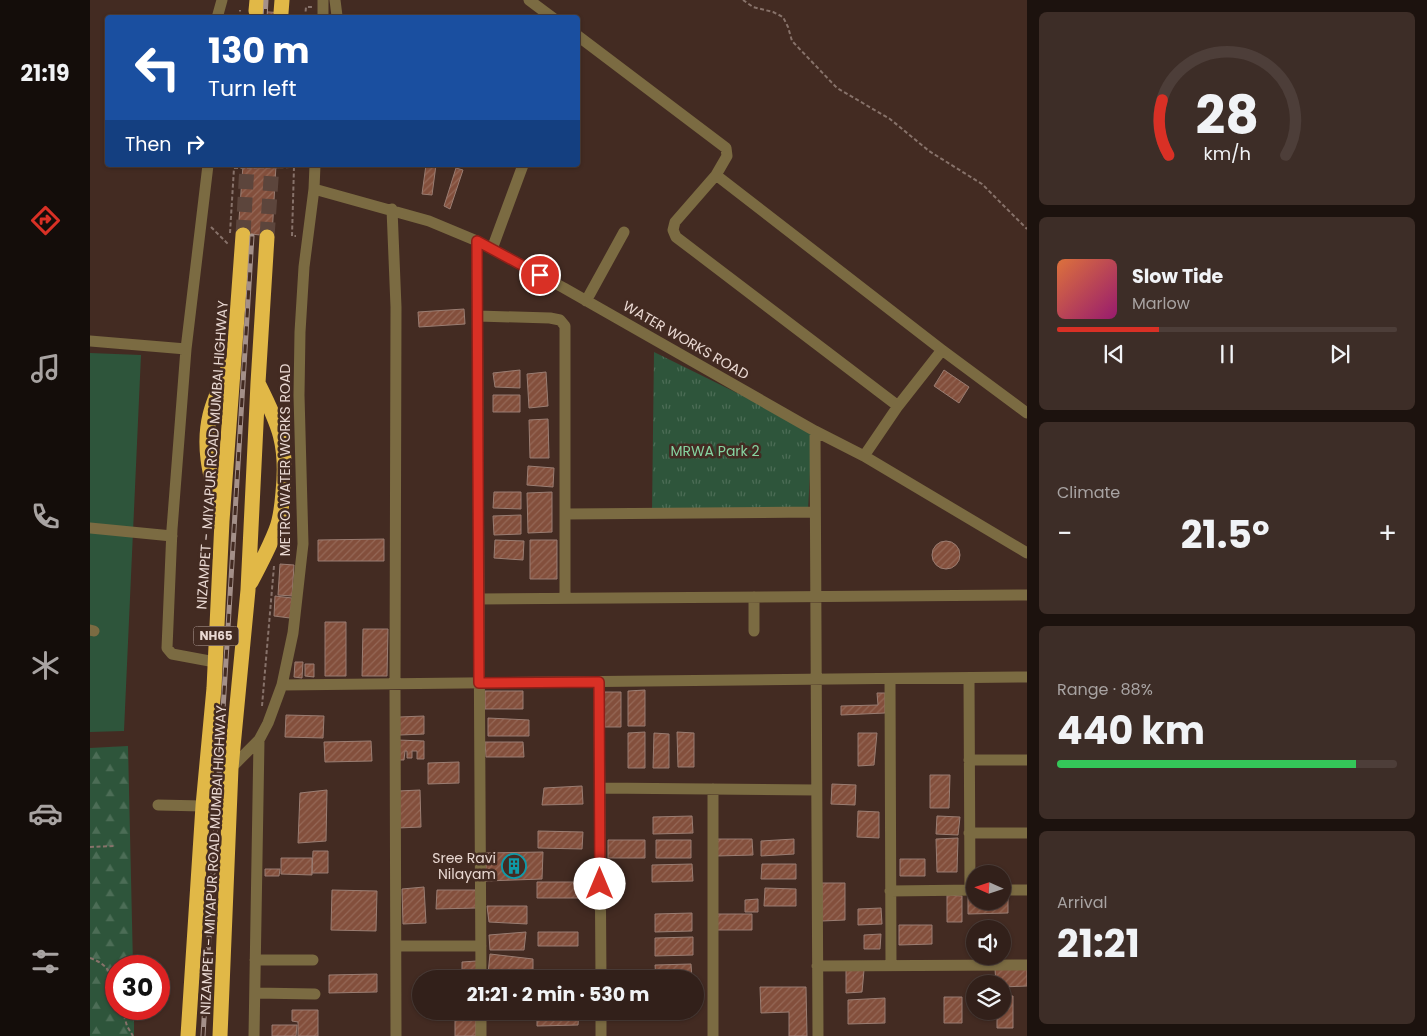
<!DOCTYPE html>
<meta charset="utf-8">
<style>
body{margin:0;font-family:Poppins,sans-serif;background:#3d2d27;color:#f1f3f6;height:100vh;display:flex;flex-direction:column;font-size:19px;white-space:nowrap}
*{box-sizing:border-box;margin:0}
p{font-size:16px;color:#a8a3a2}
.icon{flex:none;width:28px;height:28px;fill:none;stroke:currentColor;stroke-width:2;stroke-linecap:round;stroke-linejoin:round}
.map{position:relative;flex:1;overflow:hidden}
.side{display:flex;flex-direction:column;gap:12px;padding:12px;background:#1c120e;width:400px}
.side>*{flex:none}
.hud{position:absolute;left:15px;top:15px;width:475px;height:152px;border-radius:5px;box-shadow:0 1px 4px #0004,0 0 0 1px #4d3e39;background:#1a4fa0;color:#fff;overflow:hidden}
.needle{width:32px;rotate:273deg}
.controls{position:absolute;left:876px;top:865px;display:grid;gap:10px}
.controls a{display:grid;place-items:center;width:45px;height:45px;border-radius:50%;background:#32201a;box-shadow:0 1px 4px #0004,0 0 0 1px #4d3e39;font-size:25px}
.speed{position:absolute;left:15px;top:955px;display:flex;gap:10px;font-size:25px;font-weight:700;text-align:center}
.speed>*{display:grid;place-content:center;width:65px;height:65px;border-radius:50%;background:#32201a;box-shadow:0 1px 4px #0004,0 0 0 1px #4d3e39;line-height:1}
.speed .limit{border:8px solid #d22;background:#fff;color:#111}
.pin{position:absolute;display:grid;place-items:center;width:42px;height:42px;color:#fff;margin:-21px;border:2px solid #fff;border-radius:50%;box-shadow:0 1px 5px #0007}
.me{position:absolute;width:55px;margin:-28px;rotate:0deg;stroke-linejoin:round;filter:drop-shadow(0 0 4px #0008)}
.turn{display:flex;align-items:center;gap:18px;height:105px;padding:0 20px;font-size:22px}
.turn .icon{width:65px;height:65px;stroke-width:2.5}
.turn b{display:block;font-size:35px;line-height:42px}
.then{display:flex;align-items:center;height:48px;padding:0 20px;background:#0003;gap:10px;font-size:19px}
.big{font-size:38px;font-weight:700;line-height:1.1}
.side .card{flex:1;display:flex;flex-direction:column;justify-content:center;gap:8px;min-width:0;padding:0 18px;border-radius:8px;background:#3d2d27}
.side .dial{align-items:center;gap:0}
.dial svg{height:130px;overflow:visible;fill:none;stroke:#4d3e39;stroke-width:7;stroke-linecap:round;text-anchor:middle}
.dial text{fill:#f1f3f6;stroke:none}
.song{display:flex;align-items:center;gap:15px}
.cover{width:60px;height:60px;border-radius:8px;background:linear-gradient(135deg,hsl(20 70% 55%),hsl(320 70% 35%))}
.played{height:5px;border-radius:2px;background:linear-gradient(90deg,#d93025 30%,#4d3e39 30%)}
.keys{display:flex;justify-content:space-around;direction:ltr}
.heat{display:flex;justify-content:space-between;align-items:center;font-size:28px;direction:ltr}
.charge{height:8px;border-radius:4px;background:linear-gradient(90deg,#34c759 88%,#4d3e39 0)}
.trip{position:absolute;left:322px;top:970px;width:292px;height:50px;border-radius:25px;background:#32201a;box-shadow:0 1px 4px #0004,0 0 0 1px #4d3e39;font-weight:700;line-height:50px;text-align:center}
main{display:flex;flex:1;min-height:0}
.tab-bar{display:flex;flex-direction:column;width:90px;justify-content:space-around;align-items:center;background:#140d0a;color:#a8a3a2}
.tab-bar .icon{width:35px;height:35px}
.tab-bar .on{color:#d93025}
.tab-bar b{font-size:22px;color:#f1f3f6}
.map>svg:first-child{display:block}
.grass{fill:#2e553b}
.forest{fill:url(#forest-firs)}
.park{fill:url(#park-tufts)}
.building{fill:url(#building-hatch);stroke:#9a7d72}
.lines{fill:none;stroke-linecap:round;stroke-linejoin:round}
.highway-tunnel{stroke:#5c453c;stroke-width:15;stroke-dasharray:15 8;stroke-linecap:butt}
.path{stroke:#87726a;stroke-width:2;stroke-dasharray:4 2.5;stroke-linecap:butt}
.minor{stroke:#7b6b42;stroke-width:11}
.highway{stroke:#e1b847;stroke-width:15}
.rail-casing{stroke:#a49089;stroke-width:5}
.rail{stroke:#432b22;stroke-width:3;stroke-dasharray:9;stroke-linecap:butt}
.path-bridge{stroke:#87726a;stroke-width:2;stroke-dasharray:4 2.5;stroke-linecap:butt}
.route-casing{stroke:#8d1f18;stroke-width:12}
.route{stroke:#d93025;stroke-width:9}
.labels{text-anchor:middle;stroke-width:5;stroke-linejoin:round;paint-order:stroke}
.shield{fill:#432b22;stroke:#b7a49d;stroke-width:1}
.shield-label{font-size:12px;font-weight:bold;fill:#e9d8d2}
.street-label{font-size:14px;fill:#e9d8d2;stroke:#432b22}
.park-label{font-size:14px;fill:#86d3a0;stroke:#432b22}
.poi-label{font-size:14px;fill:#e9d8d2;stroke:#432b22;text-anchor:end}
</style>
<main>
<nav class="tab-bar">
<b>21:19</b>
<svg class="icon on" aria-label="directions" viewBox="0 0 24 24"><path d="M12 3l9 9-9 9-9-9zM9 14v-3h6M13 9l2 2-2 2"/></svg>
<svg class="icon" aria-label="music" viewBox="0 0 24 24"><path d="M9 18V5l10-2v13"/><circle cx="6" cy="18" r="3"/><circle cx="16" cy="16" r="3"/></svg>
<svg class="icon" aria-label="phone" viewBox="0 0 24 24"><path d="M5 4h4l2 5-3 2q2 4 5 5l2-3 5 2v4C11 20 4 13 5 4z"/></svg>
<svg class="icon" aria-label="climate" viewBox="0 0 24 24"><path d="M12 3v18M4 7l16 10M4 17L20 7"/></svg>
<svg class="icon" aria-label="car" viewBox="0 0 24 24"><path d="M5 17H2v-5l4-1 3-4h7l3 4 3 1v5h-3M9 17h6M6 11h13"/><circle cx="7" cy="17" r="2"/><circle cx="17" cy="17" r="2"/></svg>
<svg class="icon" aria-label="filters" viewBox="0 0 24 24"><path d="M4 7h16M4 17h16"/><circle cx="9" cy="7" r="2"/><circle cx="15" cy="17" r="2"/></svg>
</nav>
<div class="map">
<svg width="937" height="1036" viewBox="0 0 937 1036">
<defs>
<pattern id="forest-firs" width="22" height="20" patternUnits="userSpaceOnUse" patternTransform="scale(1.25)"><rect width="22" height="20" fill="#2e553b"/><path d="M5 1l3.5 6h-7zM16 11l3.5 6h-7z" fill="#4c6d56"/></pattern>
<pattern id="park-tufts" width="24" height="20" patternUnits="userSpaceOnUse" patternTransform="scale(1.25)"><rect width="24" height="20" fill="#2e553b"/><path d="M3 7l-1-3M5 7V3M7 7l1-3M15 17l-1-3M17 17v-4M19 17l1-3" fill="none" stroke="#4c6d56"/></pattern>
<pattern id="building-hatch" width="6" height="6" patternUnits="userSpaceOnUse" patternTransform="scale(1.25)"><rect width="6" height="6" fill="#834f3c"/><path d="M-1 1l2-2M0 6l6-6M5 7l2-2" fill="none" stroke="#956857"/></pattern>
</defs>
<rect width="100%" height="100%" fill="#432b22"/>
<path class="grass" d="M0 353 51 355 34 731 0 732Z"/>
<path class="forest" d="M38 746 43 966H26V1009H44V1036H0V748Z"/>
<path class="park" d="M564 352 722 430 718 512 562 513Z"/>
<path class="building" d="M162 11 196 13 195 18H161Z
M153 165H186L182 236 148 233Z
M336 165H346L342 195 332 194Z
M366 168 373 170 360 209 354 206Z
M374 309 375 324 329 327 328 312Z
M430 370V388L405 387 403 373Z
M854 370 879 387 869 403 844 386Z
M456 372 458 406 439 408 437 374Z
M403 395H430V412H403Z
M458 419 459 458H440L439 420Z
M438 466 464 468 463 487 437 485Z
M404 492H431V509L403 508Z
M462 492V532L438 533 437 493Z
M431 515V534L404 535 403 516Z
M294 539V561H228V540Z
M405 540 434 541 433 560 404 558Z
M440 540H467V579H440Z
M842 555a14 14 0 1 1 28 0a14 14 0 1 1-28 0Z
M190 564 204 565 202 596 188 595Z
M185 596 202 598 200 618 184 616Z
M235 622H256V676H235Z
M273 629H298L297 676H272Z
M205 662H213L212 678 204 677Z
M215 664H224V677L215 676Z
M555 690V726H538V691Z
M395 691H433V709H395Z
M514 692H531V727H515Z
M787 693H795V713L751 715V706L788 705Z
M196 715 234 716 233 738 195 737Z
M334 716V734L310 735 309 717Z
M398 718 439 720V736H398Z
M555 732V768H538V733Z
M587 732 604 733V767H588Z
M564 733 579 734V768H563Z
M768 733H787L784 765 768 766Z
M308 740 334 741V759H327V751H322V758H317V751H315L314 760H308Z
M281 741 282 761 235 762 234 742Z
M395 742H433L434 757H396Z
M369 762V783L338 784V763Z
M840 775H860L859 808H840Z
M742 784 766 785 765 805 741 804Z
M492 786 493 804 452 805 454 788Z
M237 790 236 841 208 843 210 793Z
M330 790 331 827 308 828V791Z
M768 811 789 812V838L767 837Z
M602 816 603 833 563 834V817Z
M847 816 870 817 868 835 846 834Z
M448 831 493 832 492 849 448 848Z
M868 838 867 872H847L846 839Z
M627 839H662L663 855 627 856Z
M704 839V854L671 856V841Z
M518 840H555V858H518Z
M566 840H601V858H566Z
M223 851H238V873H222Z
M453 852 452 879 396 881V853Z
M191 858H222V875L191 874Z
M810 859H835V876H810Z
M602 864 603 881 562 882V865Z
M672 864H706V879H671Z
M175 869H190L189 876H175Z
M447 882H489V898H447Z
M732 883H755V920L732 921Z
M334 887 336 923 313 924 312 889Z
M675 888 706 889V906H674Z
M242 890 287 891 286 931 241 930Z
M347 890H388L387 908 346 909Z
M918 894V913L878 914V895H885V901H912V895Z
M857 895 872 896V922H857Z
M668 899V912H655V900Z
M397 906H437V924L399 922Z
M791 908 792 924 768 925V909Z
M602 913V931L565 932V914Z
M627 914H662V930H627Z
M809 925H842V944L809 945Z
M436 932 434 950H400L399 935Z
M448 932H488V946H448Z
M791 934 790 949H774V935Z
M603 937V955L565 956V938Z
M400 954 443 959V976L398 974Z
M387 961 388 969 372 971V962Z
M601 964 602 979H566L565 965Z
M937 968V986L912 987V984H906L905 969Z
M756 969 774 970 772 992 756 993Z
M287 974V992L239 993V975Z
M670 987H716L717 1036H699V1012L671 1013Z
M912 996H923V1028H907V1011H912Z
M854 997H872V1023H854Z
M795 998V1023L758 1024V1000Z
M202 1010H228V1036H208V1022L202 1021Z
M365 1011H386V1036H365Z
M447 1011H489L488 1025 447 1026Z
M182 1025H207L206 1036H182Z"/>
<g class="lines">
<path class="highway-tunnel" d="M153 235 157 165
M177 237 182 165"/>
<path class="path" d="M653 0 663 7 683 12 693 17 698 27 702 41 747 88 800 119 839 151 892 184 937 229
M150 18V10
M215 18 216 7H223
M204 167 202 236H206
M121 227 139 245
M140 233 144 168
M172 706 184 566
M0 847 25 846
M0 958C20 965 21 975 26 992
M32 1009 37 1026 43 1036"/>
<path class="minor" d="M245 0 247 16
M439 0 463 18
M127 18 132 0
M233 18V0
M488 36 636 148 637 156 626 175 585 222 583 230 586 237 808 406
M118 165 96 349 82 529 77 648 82 654 125 662
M626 175 852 350 937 413
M224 189 339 221 387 241 474 288 725 431 774 456 937 553
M302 209 306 307 305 684 306 1036
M387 241 391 979
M402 249 433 165
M496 301 534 232
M388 316 460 318 470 320 475 326V598
M0 341 96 349
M725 431 728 1036
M774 456 808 406 852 350
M476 514 725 512
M0 528 82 536
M389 599 937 595
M0 630 4 631
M664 631V597
M879 678 880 890
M800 679 801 965
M509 682 511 979
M192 685 937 677
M879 760H937
M141 768 169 740 178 723 192 685 203 633 213 544 209 395 210 332 214 267 224 189 225 165
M510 788 726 790
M68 805 113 806
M879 833H937
M912 890H937
M800 891 885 890
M307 946H391
M165 960H223
M727 966 937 965
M165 993 225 994
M391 1011V1036
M511 1011V1036
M164 1036 169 740
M623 1036V789"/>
<path class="highway" d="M166 11 167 0
M191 13 192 0
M129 510C121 478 112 448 120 415 124 398 133 380 140 364
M161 582C170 565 179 548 186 530 191 518 192 504 193 492 198 445 189 425 169 385
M98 1036 113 806 124 688 132 521 153 235
M130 1036 141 768 158 590 168 383 177 237"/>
<defs>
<path id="rail" d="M175 18 176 0
M113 1036 162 236"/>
</defs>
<use href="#rail" class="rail-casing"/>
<use href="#rail" class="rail"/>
<path class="path-bridge" d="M144 168 204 167"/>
</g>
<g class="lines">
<defs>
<path id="route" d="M450 275 387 241 389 683 509 682 510 884"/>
</defs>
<use href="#route" class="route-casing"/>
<use href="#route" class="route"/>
</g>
<defs>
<symbol id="building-ring" viewBox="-11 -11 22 22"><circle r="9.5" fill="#432b22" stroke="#0f9aa8" stroke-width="1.5"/><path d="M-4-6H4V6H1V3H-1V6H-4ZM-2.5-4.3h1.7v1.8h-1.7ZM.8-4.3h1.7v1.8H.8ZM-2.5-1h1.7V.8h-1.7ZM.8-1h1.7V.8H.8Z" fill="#0f9aa8"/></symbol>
</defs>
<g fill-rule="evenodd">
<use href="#building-ring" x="410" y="852" width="28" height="28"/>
</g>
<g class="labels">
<rect class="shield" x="103.5" y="626.5" width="45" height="19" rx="4"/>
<g class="shield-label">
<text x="126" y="640">NH65</text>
</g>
<g class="street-label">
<text transform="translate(596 340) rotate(30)" y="5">WATER WORKS ROAD</text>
<text transform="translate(122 455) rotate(-86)" y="5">NIZAMPET - MIYAPUR ROAD MUMBAI HIGHWAY</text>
<text transform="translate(195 460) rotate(-90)" y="5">METRO WATER WORKS ROAD</text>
<text transform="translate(123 860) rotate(-87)" y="5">NIZAMPET - MIYAPUR ROAD MUMBAI HIGHWAY</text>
</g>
<g class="park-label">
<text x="625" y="456">MRWA Park 2</text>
</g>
<g class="poi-label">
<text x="406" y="863">Sree Ravi<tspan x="406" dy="16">Nilayam</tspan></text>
</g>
</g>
</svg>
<div class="controls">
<a><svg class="needle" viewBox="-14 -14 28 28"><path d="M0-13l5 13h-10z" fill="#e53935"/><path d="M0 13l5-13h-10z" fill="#a8a3a2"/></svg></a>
<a><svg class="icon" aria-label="sound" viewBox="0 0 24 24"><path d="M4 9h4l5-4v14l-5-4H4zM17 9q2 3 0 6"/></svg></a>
<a><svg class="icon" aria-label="layers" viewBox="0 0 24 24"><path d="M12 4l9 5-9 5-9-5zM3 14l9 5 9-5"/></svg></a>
</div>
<div class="speed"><div class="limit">30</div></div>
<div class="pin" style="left:450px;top:275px;background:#d93025"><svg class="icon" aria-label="arrive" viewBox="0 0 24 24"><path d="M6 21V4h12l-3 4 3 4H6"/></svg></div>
<svg class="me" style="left:510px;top:884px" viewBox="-20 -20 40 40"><circle r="19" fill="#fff"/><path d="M0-13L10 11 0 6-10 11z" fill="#d93025"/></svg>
<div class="trip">21:21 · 2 min · 530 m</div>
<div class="hud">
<div class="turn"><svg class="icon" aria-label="left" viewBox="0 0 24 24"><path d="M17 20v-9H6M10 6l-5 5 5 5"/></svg><div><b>130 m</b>Turn left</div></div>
<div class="then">Then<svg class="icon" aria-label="right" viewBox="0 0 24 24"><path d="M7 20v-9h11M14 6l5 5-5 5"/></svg></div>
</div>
</div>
<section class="side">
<div class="card dial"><svg viewBox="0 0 100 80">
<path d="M14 69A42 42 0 1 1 86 69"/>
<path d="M14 69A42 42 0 0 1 10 35" stroke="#d93025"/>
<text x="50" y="56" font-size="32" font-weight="700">28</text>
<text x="50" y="72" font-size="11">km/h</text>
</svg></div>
<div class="card">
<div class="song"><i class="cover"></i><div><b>Slow Tide</b><p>Marlow</p></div></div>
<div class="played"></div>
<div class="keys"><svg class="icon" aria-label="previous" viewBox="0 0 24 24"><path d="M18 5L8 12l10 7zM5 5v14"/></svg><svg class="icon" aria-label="pause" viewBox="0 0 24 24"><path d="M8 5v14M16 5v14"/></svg><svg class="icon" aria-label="next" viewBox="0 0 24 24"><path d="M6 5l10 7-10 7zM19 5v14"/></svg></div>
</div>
<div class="card"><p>Climate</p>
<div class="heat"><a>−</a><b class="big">21.5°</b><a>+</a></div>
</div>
<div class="card"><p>Range · 88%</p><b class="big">440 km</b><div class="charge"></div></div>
<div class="card"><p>Arrival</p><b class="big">21:21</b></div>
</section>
</main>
